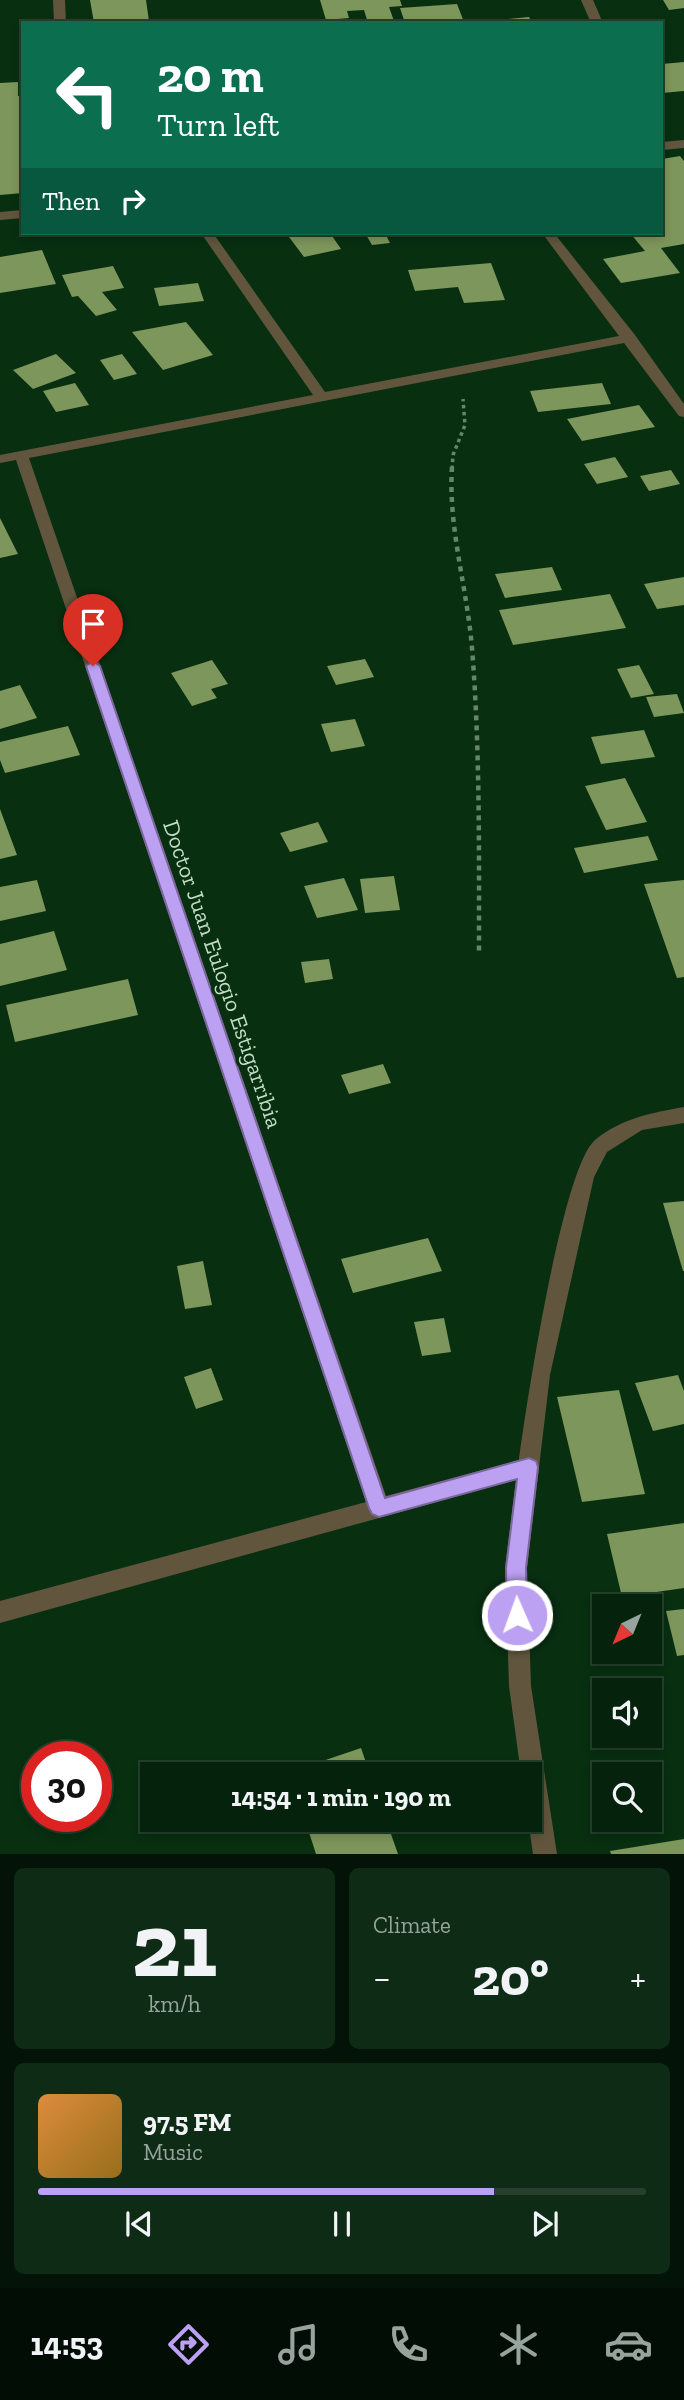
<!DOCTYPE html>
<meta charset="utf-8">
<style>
body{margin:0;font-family:"Zilla Slab",serif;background:#0e2b15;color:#f1f3f6;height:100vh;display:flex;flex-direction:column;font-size:26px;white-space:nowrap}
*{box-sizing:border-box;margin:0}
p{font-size:23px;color:#97a49d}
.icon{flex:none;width:38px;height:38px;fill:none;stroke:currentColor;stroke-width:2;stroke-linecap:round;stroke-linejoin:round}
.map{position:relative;height:1854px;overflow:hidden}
.sheet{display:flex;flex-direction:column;gap:14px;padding:14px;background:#031307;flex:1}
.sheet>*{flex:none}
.top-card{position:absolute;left:21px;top:21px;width:642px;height:214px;border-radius:0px;box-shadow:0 4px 10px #0003,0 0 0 2px #26402d;background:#0b6e4f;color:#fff;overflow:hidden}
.needle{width:46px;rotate:223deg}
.buttons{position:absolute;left:592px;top:1594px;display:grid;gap:14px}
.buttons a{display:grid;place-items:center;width:70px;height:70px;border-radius:0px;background:#05230c;box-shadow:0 4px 10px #0003,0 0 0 2px #26402d;font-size:35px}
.speed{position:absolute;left:21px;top:1741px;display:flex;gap:14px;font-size:35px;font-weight:700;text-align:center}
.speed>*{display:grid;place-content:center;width:91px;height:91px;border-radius:50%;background:#05230c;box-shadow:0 4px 10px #0003,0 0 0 2px #26402d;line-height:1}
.speed .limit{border:10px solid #d22;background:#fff;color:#111}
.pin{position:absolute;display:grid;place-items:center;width:60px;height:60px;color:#fff;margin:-72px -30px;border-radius:50% 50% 50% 0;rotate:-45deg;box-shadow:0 0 7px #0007}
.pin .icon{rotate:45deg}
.me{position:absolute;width:77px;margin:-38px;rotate:358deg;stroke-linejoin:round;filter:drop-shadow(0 0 5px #0008)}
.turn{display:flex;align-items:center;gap:24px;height:147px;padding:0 21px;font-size:32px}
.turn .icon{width:91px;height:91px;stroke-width:2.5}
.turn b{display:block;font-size:49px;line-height:60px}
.then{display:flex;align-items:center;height:66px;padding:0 21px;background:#0003;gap:14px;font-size:26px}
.big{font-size:52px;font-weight:800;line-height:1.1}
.sheet .tile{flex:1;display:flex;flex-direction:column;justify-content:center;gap:10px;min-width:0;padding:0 24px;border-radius:10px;background:#0e2b15}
.sheet .dial{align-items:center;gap:0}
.dial b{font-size:91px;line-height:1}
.song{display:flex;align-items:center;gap:21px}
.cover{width:84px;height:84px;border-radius:10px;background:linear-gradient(135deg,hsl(30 70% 55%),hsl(40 70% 35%))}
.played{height:7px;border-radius:4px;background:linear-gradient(90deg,#bca0f2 75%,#26402d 75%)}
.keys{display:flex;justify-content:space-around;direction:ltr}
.heat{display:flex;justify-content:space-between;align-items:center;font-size:38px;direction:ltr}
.sheet .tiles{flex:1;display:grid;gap:14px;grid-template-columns:1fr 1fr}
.tile:last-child{grid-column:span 2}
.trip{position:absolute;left:140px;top:1762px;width:402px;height:70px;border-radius:0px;background:#05230c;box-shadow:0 4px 10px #0003,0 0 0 2px #26402d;font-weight:800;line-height:70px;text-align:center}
.dock{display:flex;height:112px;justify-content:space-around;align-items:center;background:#020e05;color:#97a49d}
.dock .icon{width:49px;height:49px}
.dock .current{color:#bca0f2}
.dock b{font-size:32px;color:#f1f3f6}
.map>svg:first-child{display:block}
.building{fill:#7d965b}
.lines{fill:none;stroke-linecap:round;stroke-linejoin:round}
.path-far1{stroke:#66866b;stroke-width:3.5;stroke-dasharray:3.5 3.5;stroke-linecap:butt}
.path{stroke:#66866b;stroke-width:4.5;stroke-dasharray:5 5;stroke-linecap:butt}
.minor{fill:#61563d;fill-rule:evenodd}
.route{fill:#bca0f2;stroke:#7a689d;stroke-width:2}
.labels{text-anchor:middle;stroke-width:7;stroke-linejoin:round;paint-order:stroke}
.street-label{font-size:23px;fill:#c3ddc5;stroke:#072f10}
</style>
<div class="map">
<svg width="684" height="1854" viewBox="0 0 684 1854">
<rect width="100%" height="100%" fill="#072f10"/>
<path class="building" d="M90 0H146L149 21 94 23Z
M320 0H400L402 6 389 7 394 21 368 23 364 10 347 11 349 18 326 20Z
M663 0H684V8L669 10Z
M457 4 464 22 405 23 400 8Z
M529 17 532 23H488V21Z
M684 62V91L662 93V64Z
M18 82V96H23V193L0 195V83Z
M680 156 684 161V244L661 248 680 273 621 283 603 259 645 251 630 233H662V159Z
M308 233H330L341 249 304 257 289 237Z
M365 233H385L390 243 372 245Z
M42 250 56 284 0 293V257Z
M491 263 505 300 464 303 458 287 415 291 408 270Z
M113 266 124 288 102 292 117 310 96 316 78 296 72 297 62 275Z
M198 283 204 301 159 306 154 288Z
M186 322 213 355 163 370 132 332Z
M56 354 76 373 33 389 13 370Z
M122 354 137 374 114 380 100 360Z
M75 383 89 405 56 412 43 391Z
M602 383 611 404 538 412 530 391Z
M639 405 655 427 582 441 567 419Z
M615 457 628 477 597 484 584 464Z
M671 470 680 484 649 491 640 476Z
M0 518 18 554 0 558Z
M552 567 562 590 505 598 495 574Z
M684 577V605L657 609 644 584Z
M610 594 626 628 513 645 499 610Z
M365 659 374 677 336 685 327 666Z
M212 660 228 684 211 689 217 698 192 706 171 673Z
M639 665 654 694 631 698 617 669Z
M20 685 37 718 0 729V691Z
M677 694 684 713 654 717 646 697Z
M355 719 365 746 331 752 321 724Z
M68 726 80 755 5 773 0 760V742Z
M644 730 655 757 601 764 591 737Z
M625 778 647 822 606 830 585 786Z
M0 809 17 855 0 859Z
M318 822 328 842 290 852 280 833Z
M648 836 658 860 584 873 574 848Z
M394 876 400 910 365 913 360 879Z
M344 878 358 910 317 918 304 886Z
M37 880 46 911 0 921V887Z
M684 880V977L677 978 644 884Z
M54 931 67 970 0 986V944Z
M329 959 333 979 305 983 301 962Z
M128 979 138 1015 15 1042 6 1005Z
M383 1064 391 1083 349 1094 341 1075Z
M684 1201V1271H683L663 1203Z
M428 1238 442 1271 353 1293 341 1259Z
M203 1261 212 1305 185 1309 177 1266Z
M444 1318 451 1352 422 1356 414 1322Z
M211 1368 223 1400 196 1409 184 1377Z
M678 1375 684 1391V1424L653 1431 635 1383Z
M619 1390 645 1494 582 1502 557 1397Z
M684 1523V1588L622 1597 607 1534Z
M684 1609V1655L677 1656 666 1611Z
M361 1748 370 1774H291L290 1772Z
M305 1820H386L398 1854H316Z
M684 1839V1854H611L610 1851Z"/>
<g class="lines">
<path class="path-far1" d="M452 469 453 455 465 425 463 399"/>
<path class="path" d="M452 467C448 528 467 587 472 648 480 749 479 851 479 953"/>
<path class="minor" d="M53 0H65L66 23H54Z
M581 0H593L603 23H591Z
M684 140V148L662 150V142Z
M23 210V218L0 220V212Z
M201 233H213L325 392 619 336 542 233H554L635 335 684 404V417L679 416 624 343 29 458 386 1496 519 1460C526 1407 562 1168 595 1140 622 1118 651 1113 684 1107V1123L642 1130 607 1152 594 1177 550 1375 527 1568 531 1686 557 1854H533L528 1820H530V1774H521L509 1686 505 1568 516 1480 0 1623V1601L366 1502 16 460 0 463V455L313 395Z"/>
</g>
<path class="route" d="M93 661 100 666 385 1498 529 1458 536 1461 538 1467 526 1568 527 1615 524 1622 517 1625 510 1622 507 1615 506 1568 517 1479 379 1517 372 1514 369 1508 86 666Z"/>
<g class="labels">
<g class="street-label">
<text transform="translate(223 974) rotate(71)" y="8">Doctor Juan Eulogio Estigarribia</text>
</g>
</g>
</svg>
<div class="buttons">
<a><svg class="needle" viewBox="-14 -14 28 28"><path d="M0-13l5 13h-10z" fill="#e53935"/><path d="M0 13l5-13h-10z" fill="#97a49d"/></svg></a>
<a><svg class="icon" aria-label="sound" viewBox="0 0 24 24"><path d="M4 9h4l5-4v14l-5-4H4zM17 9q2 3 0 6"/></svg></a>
<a><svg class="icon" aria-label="search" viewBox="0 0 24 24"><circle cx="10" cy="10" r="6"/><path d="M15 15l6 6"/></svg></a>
</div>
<div class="speed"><div class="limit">30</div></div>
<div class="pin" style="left:93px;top:666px;background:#d93025"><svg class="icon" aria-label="arrive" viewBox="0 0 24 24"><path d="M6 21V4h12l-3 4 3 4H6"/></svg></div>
<svg class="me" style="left:517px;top:1615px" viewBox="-20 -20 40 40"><circle r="17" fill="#bca0f2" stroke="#fff" stroke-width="3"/><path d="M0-11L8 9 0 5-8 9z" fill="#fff"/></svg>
<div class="trip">14:54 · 1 min · 190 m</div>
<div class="top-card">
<div class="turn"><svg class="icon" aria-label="left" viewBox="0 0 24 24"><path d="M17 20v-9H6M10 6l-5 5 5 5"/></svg><div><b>20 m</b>Turn left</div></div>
<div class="then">Then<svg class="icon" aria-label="right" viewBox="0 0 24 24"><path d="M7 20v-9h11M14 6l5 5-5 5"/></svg></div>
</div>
</div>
<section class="sheet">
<div class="tiles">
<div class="tile dial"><b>21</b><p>km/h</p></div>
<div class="tile"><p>Climate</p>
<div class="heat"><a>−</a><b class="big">20°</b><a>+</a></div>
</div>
<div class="tile">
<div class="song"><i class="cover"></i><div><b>97.5 FM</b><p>Music</p></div></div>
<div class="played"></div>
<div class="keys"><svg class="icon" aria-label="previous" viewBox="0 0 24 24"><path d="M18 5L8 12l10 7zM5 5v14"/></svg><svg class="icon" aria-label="pause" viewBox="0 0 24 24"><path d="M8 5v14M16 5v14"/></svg><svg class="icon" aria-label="next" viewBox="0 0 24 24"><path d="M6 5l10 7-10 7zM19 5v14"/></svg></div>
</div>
</div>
</section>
<nav class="dock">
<b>14:53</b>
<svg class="icon current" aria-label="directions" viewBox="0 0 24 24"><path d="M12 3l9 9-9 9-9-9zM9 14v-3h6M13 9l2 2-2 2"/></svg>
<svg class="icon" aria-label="music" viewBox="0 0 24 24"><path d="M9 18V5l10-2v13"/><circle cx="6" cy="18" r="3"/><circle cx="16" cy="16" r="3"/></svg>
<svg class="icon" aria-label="phone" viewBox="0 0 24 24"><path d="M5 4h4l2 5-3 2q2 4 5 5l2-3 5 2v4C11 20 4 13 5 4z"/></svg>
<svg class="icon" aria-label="climate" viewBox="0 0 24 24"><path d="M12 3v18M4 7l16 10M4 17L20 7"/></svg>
<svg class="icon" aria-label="car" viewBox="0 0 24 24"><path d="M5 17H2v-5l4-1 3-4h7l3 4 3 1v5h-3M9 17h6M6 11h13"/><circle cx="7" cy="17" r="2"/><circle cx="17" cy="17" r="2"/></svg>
</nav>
